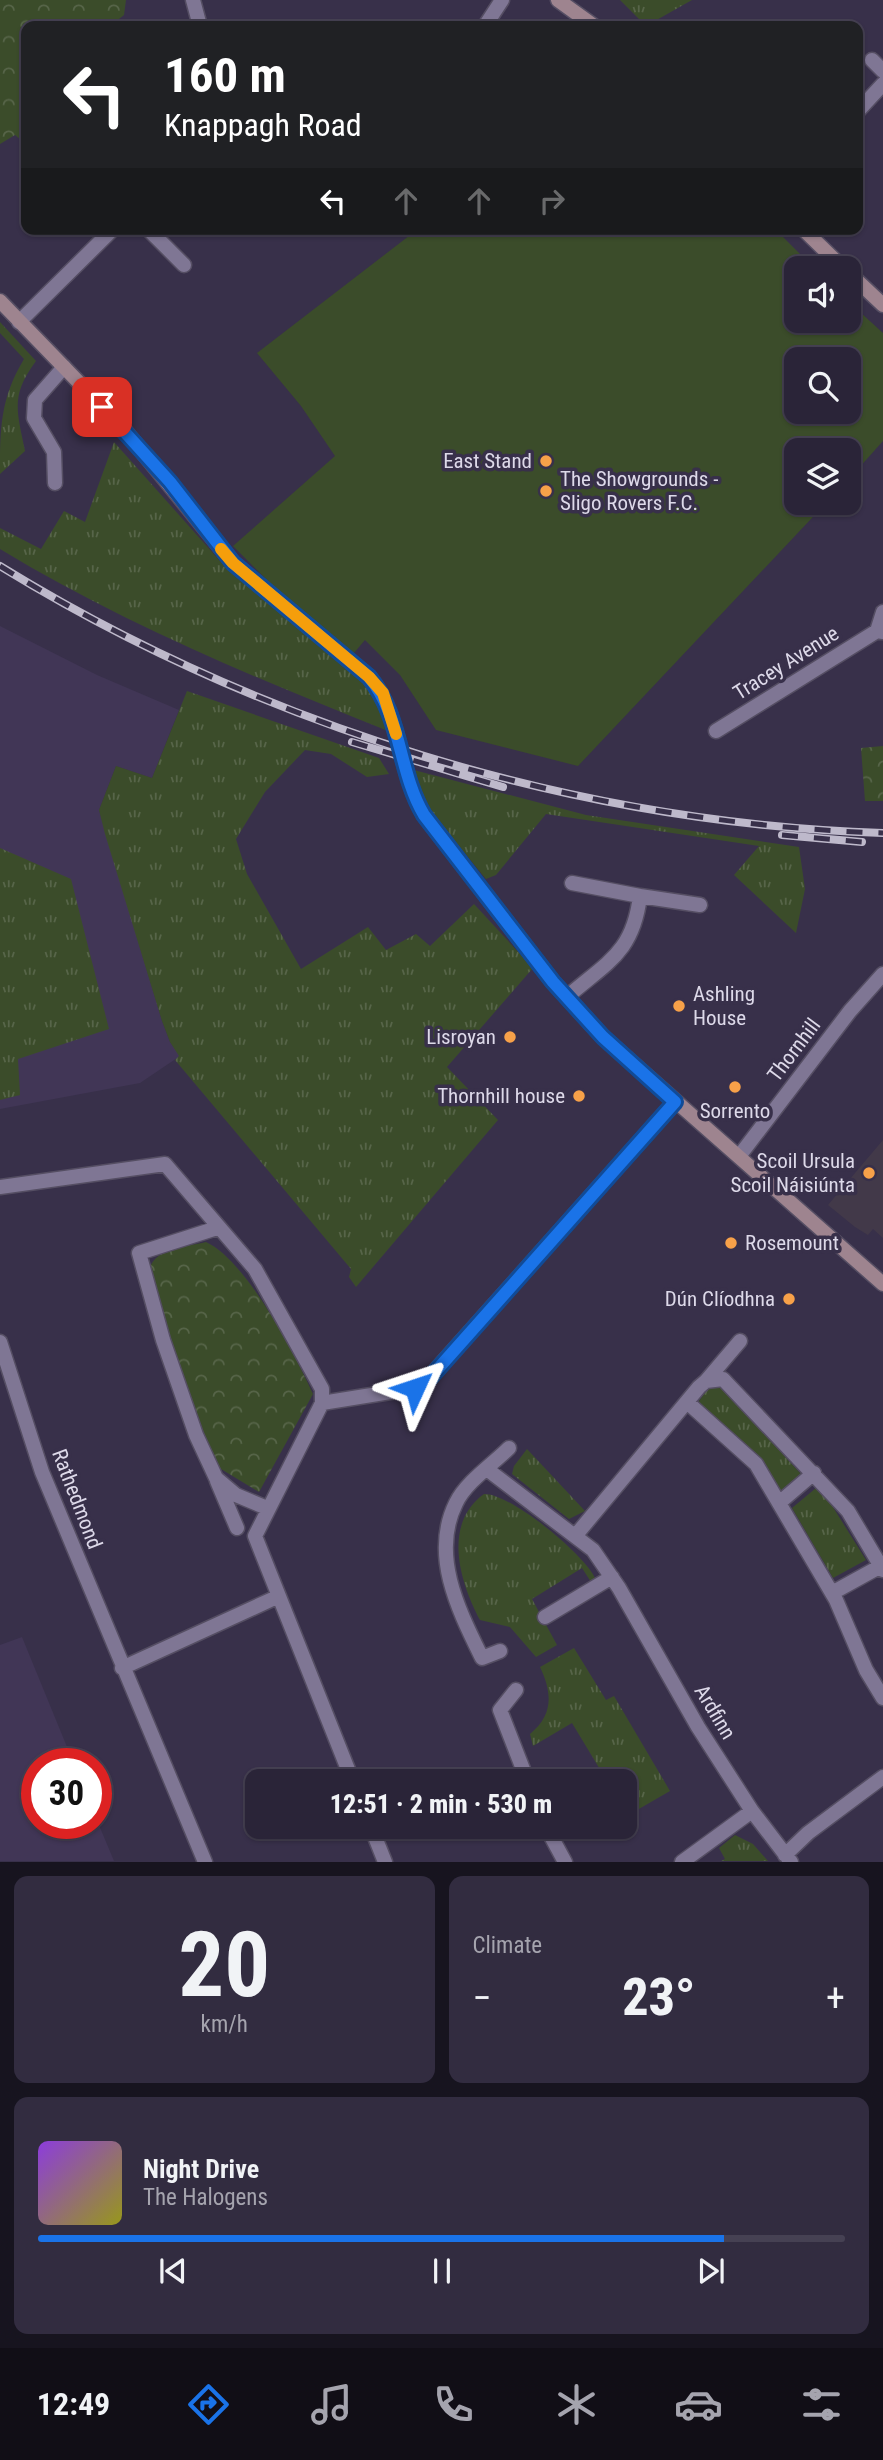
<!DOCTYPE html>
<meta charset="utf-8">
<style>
body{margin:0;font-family:"Roboto Condensed",sans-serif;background:#322c40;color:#f1f3f6;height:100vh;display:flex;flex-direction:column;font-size:26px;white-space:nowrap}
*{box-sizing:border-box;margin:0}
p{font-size:23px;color:#a5a4ae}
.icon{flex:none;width:38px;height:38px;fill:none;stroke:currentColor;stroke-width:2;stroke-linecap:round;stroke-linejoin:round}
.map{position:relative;height:1862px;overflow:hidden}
.drawer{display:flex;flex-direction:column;gap:14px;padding:14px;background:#17141f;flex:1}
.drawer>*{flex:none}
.guide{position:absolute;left:21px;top:21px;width:842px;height:214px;border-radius:14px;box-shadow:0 2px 5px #0004,0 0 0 2px #464153;background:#202124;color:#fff;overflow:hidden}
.fabs{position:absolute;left:784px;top:256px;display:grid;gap:14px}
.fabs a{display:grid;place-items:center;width:77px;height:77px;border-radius:14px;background:#2a2438;box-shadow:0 2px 5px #0004,0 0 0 2px #464153;font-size:35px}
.speed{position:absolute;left:21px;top:1748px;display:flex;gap:14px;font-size:35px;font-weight:700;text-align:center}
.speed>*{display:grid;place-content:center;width:91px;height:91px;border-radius:50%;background:#2a2438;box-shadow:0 2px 5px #0004,0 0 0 2px #464153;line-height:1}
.speed .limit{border:10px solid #d22;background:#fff;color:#111}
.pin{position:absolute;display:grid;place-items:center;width:60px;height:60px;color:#fff;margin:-30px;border-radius:14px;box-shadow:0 4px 10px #0006}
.me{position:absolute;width:77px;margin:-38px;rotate:48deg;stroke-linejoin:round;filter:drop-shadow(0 0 5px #0008)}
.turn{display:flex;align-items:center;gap:24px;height:147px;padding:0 28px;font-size:32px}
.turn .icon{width:91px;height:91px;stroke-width:2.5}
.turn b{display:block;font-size:49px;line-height:60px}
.lanes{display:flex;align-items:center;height:66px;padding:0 28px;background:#0003;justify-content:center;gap:35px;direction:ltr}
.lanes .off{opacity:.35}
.big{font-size:52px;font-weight:800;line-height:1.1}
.drawer .card{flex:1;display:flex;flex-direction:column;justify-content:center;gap:10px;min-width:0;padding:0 24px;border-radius:14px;background:#322c40}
.drawer .dial{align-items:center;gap:0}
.dial b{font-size:91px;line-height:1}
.song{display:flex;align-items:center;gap:21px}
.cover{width:84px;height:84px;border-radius:10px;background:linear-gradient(135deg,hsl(270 70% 55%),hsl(60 70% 35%))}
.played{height:7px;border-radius:4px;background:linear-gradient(90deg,#1a73e8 85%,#464153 85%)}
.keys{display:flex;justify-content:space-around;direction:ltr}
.heat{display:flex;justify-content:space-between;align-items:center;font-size:38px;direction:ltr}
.drawer .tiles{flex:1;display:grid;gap:14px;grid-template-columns:1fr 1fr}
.card:last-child{grid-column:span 2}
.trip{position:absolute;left:245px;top:1769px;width:392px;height:70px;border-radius:14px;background:#2a2438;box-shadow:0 2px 5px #0004,0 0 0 2px #464153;font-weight:800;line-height:70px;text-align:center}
.tab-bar{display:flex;height:112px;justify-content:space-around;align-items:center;background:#110e16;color:#a5a4ae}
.tab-bar .icon{width:49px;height:49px}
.tab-bar .active{color:#1a73e8}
.tab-bar b{font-size:32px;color:#f1f3f6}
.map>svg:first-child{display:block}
.built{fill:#413656}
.education{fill:#423949}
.grass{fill:url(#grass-tufts)}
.forest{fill:url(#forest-crowns)}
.pitch{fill:#3b4c2a;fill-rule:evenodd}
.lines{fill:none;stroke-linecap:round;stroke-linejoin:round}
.street-casing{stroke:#554e63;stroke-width:17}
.secondary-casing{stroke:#554e63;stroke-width:17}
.street{stroke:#7f7694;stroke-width:14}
.secondary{stroke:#9e848f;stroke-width:14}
.rail-casing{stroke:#beb9cb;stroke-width:8}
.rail{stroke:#38304a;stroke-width:5;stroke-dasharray:16;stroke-linecap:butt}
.route-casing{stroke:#114b97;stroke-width:18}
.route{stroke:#1a73e8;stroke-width:12}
.slow{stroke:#f59e0b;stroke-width:12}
.poi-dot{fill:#f7a149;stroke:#38304a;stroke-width:2.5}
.labels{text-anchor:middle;stroke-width:7;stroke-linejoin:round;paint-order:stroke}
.poi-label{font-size:21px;fill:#ddd9e9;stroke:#38304a;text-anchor:end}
.street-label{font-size:21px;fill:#ddd9e9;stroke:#38304a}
</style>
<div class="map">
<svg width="883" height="1862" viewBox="0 0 883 1862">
<defs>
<pattern id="grass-tufts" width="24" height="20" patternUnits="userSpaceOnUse" patternTransform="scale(1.75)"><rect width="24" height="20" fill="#3b4c2a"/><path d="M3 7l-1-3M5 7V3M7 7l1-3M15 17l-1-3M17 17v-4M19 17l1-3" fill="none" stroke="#576549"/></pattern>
<pattern id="forest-crowns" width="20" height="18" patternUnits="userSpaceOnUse" patternTransform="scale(1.75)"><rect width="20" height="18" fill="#3b4c2a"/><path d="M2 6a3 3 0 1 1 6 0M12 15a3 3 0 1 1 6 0" fill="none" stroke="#576549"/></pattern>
</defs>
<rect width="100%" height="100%" fill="#38304a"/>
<path class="built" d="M0 626 97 675 179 710 152 778 116 766 99 810 162 1021 170 1042 180 1056 140 1083 0 1109Z
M22 1637 74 1764H37V1824H96V1818L114 1861H0V1645Z"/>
<path class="education" d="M883 1140V1238L873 1229 868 1235 855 1227 828 1205Z"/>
<path class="grass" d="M620 0H692L646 26Z
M0 322 36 361C10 396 17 411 25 451L0 474C0 429 0 399 24 359L0 333Z
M114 442 228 570 363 681 379 706 388 731C255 678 122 623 0 549V528L41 549 64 511 85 522Z
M187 691 379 758 389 774 367 777 331 754 305 750 265 792 236 839 247 874 301 969 368 927 386 950 416 934 430 946 474 904 533 968 447 1067 498 1120 356 1287 349 1277 351 1269 175 1060 179 1056 170 1042 162 1021 105 834 99 810 116 766 152 778Z
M410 769 586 815 799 847 805 889 796 933 734 875 759 846 546 814 496 875 486 879 430 811Z
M0 848 71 879 109 1029 18 1059 20 1095 0 1100Z
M719 1385 801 1474 781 1491 759 1457 700 1407 699 1401 707 1390Z
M527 1449 585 1511 569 1519 512 1474 514 1466Z
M816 1488 831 1504 866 1560 833 1578 792 1508Z
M484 1494C510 1493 586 1555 596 1580L591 1582 582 1568 532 1599 557 1645 536 1657 510 1627 480 1620C460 1583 442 1524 484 1494Z
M574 1648 606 1700 614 1696 670 1791 625 1817V1782L607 1781 572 1723 533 1746 530 1734C554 1715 552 1692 540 1667Z
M735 1835 753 1844 768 1861H721L725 1859 719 1848Z"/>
<path class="forest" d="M0 0H126L124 15 110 26H26V144L15 135 0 144Z
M883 746V801H865L861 748Z
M206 1242C246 1260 295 1354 313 1394L259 1492 221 1469 212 1455 168 1334 149 1269C157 1247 185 1247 206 1242Z"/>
<path class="pitch" d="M418 229H775L814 268H796V320H849V302L883 333V441L849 479V450H796V502H827L578 766 436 730 400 675 365 640 354 653 291 604 233 546 335 456 301 406 257 353ZM796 359H849V411H796Z"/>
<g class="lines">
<defs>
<path id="street" d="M193 0 200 26
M485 26 502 0
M872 60 883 71
M858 111 883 84
M148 229 184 265
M19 322 113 229
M55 483 54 452 34 418 35 400 64 367
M877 631 883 612
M716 731 877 631 883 632
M640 896 700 905
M567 997C607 962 633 953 640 896L572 883
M740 1155 850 1011 883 974
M0 1187 165 1164 255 1269 322 1389V1403L255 1536 353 1782
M217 1228 139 1253 163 1340 196 1435 216 1478 236 1495 267 1508
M0 1342 42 1472 205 1862
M706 1381 740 1341
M687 1402 756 1464 836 1600 866 1670 883 1698
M322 1403 415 1388 428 1379 675 1102
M488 1470 593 1550 619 1588 698 1727 752 1811 791 1862
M217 1481 237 1528
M779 1503 814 1473
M576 1535 699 1387 706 1381 723 1379 848 1511 883 1570
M832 1593 881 1566
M545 1617 612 1577
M500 1651 482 1658C459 1611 430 1555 456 1503 466 1482 493 1464 509 1448
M122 1668 277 1597
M516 1690 500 1710 528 1782
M371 1827 385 1862
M546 1827 565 1862
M785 1855 808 1833 883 1777
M682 1862 752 1811"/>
<path id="secondary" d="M558 0 594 26
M803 229 843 268
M849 273 883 305
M0 301 122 427 233 563 369 677C402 717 398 771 424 815L553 982 603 1037 883 1284"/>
</defs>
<use href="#street" class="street-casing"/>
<use href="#secondary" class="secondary-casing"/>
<use href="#street" class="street"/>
<use href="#secondary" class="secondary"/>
<defs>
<path id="rail" d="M0 566C262 727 576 823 883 833
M352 742 503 787
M782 835 862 842"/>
</defs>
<use href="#rail" class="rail-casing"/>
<use href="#rail" class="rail"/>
</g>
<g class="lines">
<defs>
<path id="route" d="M102 407 170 482 233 563 369 677C402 717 398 771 424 815L553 982 603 1037 675 1102 428 1380 415 1388"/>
</defs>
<use href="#route" class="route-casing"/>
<use href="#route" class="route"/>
<path class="slow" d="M221 549 233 563 369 677 383 693 396 734"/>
</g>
<g class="poi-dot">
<circle cx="546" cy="461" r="7"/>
<circle cx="546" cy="491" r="7"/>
<circle cx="679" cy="1006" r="7"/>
<circle cx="510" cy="1037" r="7"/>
<circle cx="735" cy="1087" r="7"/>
<circle cx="579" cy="1096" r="7"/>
<circle cx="869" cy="1173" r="7"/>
<circle cx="731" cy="1243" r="7"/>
<circle cx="789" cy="1299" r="7"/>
</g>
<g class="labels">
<g class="poi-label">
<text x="532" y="468">East Stand</text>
<text x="560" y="486" text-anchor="start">The Showgrounds -<tspan x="560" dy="24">Sligo Rovers F.C.</tspan></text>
<text x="693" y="1001" text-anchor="start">Ashling<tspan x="693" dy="24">House</tspan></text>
<text x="496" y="1044">Lisroyan</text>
<text x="565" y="1103">Thornhill house</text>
<text x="735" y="1118" text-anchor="middle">Sorrento</text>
<text x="855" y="1168">Scoil Ursula<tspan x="855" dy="24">Scoil Náisiúnta</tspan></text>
<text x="745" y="1250" text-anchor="start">Rosemount</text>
<text x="775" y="1306">Dún Clíodhna</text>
</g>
<g class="street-label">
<text transform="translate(786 663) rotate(-32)" y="7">Tracey Avenue</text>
<text transform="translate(794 1050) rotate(-53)" y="7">Thornhill</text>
<text transform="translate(77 1499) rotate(69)" y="7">Rathedmond</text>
<text transform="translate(715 1712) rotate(59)" y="7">Ardfinn</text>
</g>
</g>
</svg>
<div class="fabs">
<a><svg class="icon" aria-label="sound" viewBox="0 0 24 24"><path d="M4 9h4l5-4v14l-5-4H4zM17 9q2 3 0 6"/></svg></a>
<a><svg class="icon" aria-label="search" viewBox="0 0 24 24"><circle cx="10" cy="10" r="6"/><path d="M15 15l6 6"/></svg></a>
<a><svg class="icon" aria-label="layers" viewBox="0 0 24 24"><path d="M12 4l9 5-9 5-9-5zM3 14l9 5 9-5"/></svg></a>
</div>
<div class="speed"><div class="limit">30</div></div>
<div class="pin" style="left:102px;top:407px;background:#d93025"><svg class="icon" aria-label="arrive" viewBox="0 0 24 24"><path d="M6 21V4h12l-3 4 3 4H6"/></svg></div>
<svg class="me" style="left:415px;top:1388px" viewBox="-20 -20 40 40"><path d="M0-17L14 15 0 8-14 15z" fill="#1a73e8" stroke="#fff" stroke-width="4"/></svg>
<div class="trip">12:51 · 2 min · 530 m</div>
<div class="guide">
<div class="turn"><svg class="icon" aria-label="left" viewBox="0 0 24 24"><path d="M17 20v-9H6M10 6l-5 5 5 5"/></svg><div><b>160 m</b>Knappagh Road</div></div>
<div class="lanes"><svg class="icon" aria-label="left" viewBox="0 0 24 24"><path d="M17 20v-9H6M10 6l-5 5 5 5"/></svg><svg class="icon off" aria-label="ahead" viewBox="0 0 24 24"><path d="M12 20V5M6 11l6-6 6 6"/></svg><svg class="icon off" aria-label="ahead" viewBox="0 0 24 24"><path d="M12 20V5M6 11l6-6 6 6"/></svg><svg class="icon off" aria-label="right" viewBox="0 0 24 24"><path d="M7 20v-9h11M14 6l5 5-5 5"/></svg></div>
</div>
</div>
<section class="drawer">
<div class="tiles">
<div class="card dial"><b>20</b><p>km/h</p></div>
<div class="card"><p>Climate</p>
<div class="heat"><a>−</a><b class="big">23°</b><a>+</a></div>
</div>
<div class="card">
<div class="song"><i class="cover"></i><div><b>Night Drive</b><p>The Halogens</p></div></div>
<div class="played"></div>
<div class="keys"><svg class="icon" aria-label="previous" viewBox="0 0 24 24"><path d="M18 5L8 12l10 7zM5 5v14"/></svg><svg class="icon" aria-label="pause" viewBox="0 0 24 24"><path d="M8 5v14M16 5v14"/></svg><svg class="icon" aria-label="next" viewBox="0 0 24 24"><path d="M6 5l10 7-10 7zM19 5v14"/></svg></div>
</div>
</div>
</section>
<nav class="tab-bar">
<b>12:49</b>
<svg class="icon active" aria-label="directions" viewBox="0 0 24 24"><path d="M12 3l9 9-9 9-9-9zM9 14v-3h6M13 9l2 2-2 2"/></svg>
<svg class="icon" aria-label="music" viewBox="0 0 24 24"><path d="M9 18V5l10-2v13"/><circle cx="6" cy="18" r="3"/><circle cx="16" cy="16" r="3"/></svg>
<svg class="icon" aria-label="phone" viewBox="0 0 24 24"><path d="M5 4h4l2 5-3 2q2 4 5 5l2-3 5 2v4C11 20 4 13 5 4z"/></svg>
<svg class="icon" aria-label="climate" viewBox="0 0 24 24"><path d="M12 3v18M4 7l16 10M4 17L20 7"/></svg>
<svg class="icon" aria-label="car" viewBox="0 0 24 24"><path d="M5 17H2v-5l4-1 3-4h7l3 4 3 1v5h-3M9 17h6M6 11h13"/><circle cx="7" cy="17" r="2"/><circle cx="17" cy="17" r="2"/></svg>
<svg class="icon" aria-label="filters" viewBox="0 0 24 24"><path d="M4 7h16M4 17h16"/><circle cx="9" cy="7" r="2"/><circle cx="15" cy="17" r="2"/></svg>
</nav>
